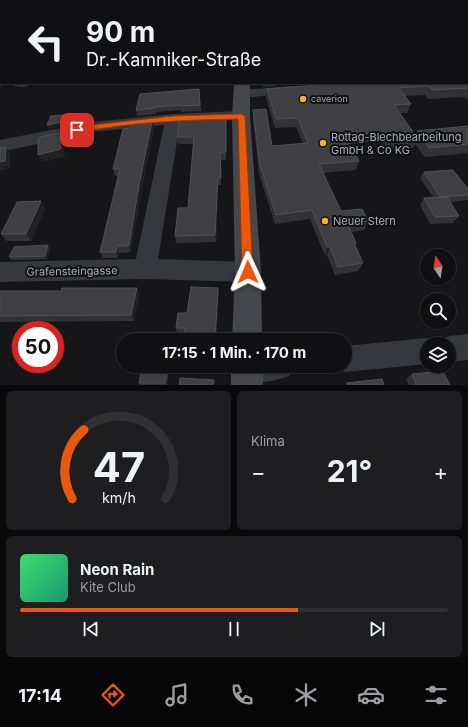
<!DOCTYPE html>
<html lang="de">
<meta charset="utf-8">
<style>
body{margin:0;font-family:Inter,sans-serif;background:#1e1e20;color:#f1f3f6;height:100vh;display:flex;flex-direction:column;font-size:15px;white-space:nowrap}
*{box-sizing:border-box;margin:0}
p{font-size:13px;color:#9c9d9f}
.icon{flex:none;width:22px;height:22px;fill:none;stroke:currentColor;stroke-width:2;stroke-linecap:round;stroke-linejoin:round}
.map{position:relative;height:385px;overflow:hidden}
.sheet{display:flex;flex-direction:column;gap:6px;padding:6px;background:#09090a;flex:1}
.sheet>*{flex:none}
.banner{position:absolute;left:0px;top:0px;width:468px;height:84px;box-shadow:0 1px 3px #0004,0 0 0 1px #303032;background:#101012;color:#f1f3f6;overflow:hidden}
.needle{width:26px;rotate:348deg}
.fabs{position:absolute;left:420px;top:249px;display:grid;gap:8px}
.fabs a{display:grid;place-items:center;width:36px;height:36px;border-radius:50%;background:#101012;box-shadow:0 1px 3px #0004,0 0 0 1px #303032;font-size:20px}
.speed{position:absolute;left:12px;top:321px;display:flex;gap:8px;font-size:20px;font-weight:700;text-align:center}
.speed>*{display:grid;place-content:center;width:52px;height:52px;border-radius:50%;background:#101012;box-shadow:0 1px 3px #0004,0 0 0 1px #303032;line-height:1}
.speed .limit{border:6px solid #d22;background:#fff;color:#111}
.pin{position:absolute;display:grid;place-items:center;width:34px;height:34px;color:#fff;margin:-17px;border-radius:8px;box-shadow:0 2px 6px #0006}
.me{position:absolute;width:44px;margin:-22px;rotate:359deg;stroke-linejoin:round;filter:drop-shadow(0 0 3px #0008)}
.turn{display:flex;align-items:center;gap:14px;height:84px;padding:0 20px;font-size:18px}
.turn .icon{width:52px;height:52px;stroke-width:2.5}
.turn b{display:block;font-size:28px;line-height:34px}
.big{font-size:30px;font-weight:700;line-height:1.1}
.sheet .tile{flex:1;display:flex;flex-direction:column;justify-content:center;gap:6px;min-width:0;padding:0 14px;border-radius:6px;background:#1e1e20}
.sheet .dial{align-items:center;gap:0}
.dial svg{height:104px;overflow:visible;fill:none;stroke:#303032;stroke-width:7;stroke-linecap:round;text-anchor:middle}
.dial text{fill:#f1f3f6;stroke:none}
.song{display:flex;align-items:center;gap:12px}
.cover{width:48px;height:48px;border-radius:6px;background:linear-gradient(135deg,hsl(140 70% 55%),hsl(160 70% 35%))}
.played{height:4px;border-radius:2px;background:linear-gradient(90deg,#ea580c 65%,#303032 65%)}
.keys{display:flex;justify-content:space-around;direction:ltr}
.heat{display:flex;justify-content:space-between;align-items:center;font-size:22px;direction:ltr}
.sheet .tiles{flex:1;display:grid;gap:6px;grid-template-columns:1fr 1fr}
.tile:last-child{grid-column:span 2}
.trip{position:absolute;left:116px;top:333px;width:236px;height:40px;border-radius:20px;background:#101012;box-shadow:0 1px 3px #0004,0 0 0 1px #303032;font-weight:700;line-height:40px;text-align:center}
.tab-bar{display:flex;height:64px;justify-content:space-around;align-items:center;background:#060607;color:#9c9d9f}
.tab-bar .icon{width:28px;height:28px}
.tab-bar .selected{color:#ea580c}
.tab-bar b{font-size:18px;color:#f1f3f6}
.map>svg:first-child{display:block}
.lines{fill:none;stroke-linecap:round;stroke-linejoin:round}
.minor{fill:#37383d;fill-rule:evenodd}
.tertiary{fill:#37383d;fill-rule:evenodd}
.secondary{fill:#45474d;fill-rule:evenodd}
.wall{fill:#323236}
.shaded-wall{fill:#212124}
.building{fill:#3f3f44;stroke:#4f5156}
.route{fill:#ea580c;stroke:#983908}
.poi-dot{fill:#f2b134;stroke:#111113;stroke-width:1.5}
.labels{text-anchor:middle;stroke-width:4;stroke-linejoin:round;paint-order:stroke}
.far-poi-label{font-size:9px;fill:#a8adb8;stroke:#111113;text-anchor:start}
.poi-label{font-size:11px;fill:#a8adb8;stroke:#111113;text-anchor:start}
.street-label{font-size:11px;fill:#a8adb8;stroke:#111113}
</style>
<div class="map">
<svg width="468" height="385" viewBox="0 0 468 385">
<rect width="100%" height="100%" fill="#161618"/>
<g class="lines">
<path class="minor" d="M0 39H1V47H0Z
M12 83H30L28 86 23 87 14 86Z
M292 86 297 87 299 90 297 93 241 98 236 97 234 94 236 91 241 90Z
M241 111 246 113 249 116 246 119 180 123 158 259 248 262 256 265 259 272 256 279 248 282 145 279 0 282V262L136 259 164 125 92 132 0 152V140L92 122 173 114Z
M468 334V360L449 362V344H438L440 340 449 336Z
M427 338 436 342 437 344H427V364L345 372 336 368 334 366H345V346Z
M235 366H293L289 376C273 382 253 385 237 379L233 369Z"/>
<path class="tertiary" d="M194 0H207L208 1H195Z"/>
<path class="secondary" d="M248 0H260L247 1Z
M234 83H250V116L261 272 262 340H232L235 272 232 116Z
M231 366H263V385H231Z"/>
</g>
<path class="wall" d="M307 0H468V46L467 45V1H308Z
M468 55V100L465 97 428 99 425 95 405 96 411 104 407 113H400L415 135 417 131 468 126V153L425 157 415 144 413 148 386 150 381 141 350 144 359 161 356 170 323 173 341 211 368 221 364 230 351 232 356 243 355 246 363 263 358 271 335 275 327 255 325 256 310 219 275 224 259 174 253 119V110L272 146 303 143 296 127 275 128 266 98 267 89 467 83Z
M52 83H70L53 85Z
M262 83H275V86L263 87Z
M199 89 201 111 181 112V110L156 112V114L137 116 136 110Z
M202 119 226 120V160H221V185H218L216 242 176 243 175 236 188 208 193 144H178L177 137Z
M154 127 141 192 131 252 119 253 118 258H103L100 252 118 176H115L113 169Z
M424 172 468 189V200L450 202 459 216 453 223 430 224 420 205 424 198 433 197 420 178Z
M45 208 31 241H7L1 234Z
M48 245 50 249 47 259 12 260 9 257Z
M137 288 139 294 134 321 0 322V291H61Z
M218 288 219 294 216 340H184V333H177L176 328 187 313Z
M142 366H169L167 385H140L139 383Z
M412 374 450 385H409L406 379Z"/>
<path class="shaded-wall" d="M81 0H90H86L85 1H81Z
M1 61V83H3L0 90V63Z
M64 115 66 119 63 126 49 129 47 125Z
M152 121 154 127 141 192 131 252 129 246 139 185Z
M59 133 63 140 65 157 42 162 38 155Z
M6 147 10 154V168L0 171V162Z
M218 178V185L216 242 215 235Z
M41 201 45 208 31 241 26 234Z
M48 245 50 249 47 259 45 256Z
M117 246 119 253 118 258 116 252Z
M327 247H330L327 255 325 256Z
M137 288 139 294 134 321 131 315Z
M218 288 219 294 216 340H215Z
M168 366H169L166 385 165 383Z"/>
<path class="building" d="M14 0H81V1H14Z
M311 0H468V34L467 33V1H311Z
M467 55H468V88L432 90 429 86 399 88 411 104 394 105 418 139 390 141 384 132 346 135 359 161 319 164 341 211 362 209 368 221 348 225 356 243H354L363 263 338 267 330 247H327L312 210 276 215 260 165 253 110 266 109 272 146 308 143 298 118 276 119 267 89 342 83H467Z
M199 89 200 105 181 106V105L155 107V108L136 110 140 94Z
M64 115 62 122 47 125 51 116Z
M201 116 202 119 226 120V152H220L221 178H218L215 235 175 236 178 208H188L194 137H177L180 117Z
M152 121 139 185 129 246H117L116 252H100L120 169H113L123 129 131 128 132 123Z
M468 126V144L429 148 417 131Z
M59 133 61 149 38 155V141L40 137Z
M6 147 5 161 0 162V148Z
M453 170 468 189V195L440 197 424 172Z
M447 197 459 216 435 217 424 198Z
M41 201 26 234H1L17 202Z
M48 245 45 256 9 257 14 247Z
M191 287 218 288 215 340H184L185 328H176L178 313H187Z
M62 288H137L131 315 0 316V291H61Z
M142 366H168L165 383H139Z
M443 371 450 385H416L412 374Z
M180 378 214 380 213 385H179Z
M382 379 384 385H347V383Z"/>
<path class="route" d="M241 114 245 116 253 272 251 275 248 277 244 275 242 272 238 119C184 120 129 122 77 133L73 130 74 129 92 125 173 116Z"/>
<g class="poi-dot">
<circle cx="303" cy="99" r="4"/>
<circle cx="323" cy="143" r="4"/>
<circle cx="325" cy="221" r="4"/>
</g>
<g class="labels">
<g class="far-poi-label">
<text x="311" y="102">caverion</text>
</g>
<g class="poi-label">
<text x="331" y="141">Rottag-Blechbearbeitung<tspan x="331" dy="13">GmbH &amp; Co KG</tspan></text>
<text x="333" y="225">Neuer Stern</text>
</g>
<g class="street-label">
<text transform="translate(72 271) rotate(-1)" y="4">Grafensteingasse</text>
</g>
</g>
</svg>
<div class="fabs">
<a><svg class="needle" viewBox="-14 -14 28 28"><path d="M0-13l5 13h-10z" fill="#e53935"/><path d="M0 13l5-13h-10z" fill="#9c9d9f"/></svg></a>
<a><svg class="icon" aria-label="search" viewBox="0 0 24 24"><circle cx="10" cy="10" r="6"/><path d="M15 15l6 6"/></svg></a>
<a><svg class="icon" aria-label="layers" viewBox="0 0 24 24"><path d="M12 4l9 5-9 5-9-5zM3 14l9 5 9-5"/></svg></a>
</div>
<div class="speed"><div class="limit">50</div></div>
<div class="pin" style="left:77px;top:130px;background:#d93025"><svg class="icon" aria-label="arrive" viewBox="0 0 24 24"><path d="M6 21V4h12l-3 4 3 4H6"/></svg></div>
<svg class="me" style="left:248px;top:272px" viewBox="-20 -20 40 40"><path d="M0-17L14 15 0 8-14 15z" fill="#ea580c" stroke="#fff" stroke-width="4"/></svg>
<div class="trip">17:15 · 1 Min. · 170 m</div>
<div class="banner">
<div class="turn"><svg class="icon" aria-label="left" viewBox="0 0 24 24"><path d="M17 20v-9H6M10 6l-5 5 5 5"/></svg><div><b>90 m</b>Dr.-Kamniker-Straße</div></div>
</div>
</div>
<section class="sheet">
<div class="tiles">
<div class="tile dial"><svg viewBox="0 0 100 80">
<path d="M14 69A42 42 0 1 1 86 69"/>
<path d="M14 69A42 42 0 0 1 23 16" stroke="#ea580c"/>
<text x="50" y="56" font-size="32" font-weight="700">47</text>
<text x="50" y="72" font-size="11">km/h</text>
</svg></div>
<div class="tile"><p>Klima</p>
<div class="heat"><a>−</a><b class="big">21°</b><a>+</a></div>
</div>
<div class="tile">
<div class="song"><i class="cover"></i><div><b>Neon Rain</b><p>Kite Club</p></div></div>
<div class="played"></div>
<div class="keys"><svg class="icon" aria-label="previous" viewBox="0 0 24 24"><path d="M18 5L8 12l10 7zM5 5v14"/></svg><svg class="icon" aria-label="pause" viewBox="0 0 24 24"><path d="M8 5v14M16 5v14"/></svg><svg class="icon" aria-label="next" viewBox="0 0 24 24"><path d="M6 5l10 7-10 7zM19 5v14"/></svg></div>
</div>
</div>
</section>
<nav class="tab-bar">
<b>17:14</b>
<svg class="icon selected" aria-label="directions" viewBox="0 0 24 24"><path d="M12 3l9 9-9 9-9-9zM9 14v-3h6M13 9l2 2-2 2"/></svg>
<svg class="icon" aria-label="music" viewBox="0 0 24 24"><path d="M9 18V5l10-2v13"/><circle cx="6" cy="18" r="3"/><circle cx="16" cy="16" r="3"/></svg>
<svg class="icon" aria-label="phone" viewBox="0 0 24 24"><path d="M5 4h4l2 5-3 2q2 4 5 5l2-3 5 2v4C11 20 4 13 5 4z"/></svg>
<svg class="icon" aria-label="climate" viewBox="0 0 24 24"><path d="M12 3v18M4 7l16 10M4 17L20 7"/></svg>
<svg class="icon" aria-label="car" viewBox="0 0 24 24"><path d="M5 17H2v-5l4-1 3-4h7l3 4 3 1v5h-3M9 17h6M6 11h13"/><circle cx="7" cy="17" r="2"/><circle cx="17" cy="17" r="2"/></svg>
<svg class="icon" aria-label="filters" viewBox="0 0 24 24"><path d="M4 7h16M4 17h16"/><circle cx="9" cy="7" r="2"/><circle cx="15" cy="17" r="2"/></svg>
</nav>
